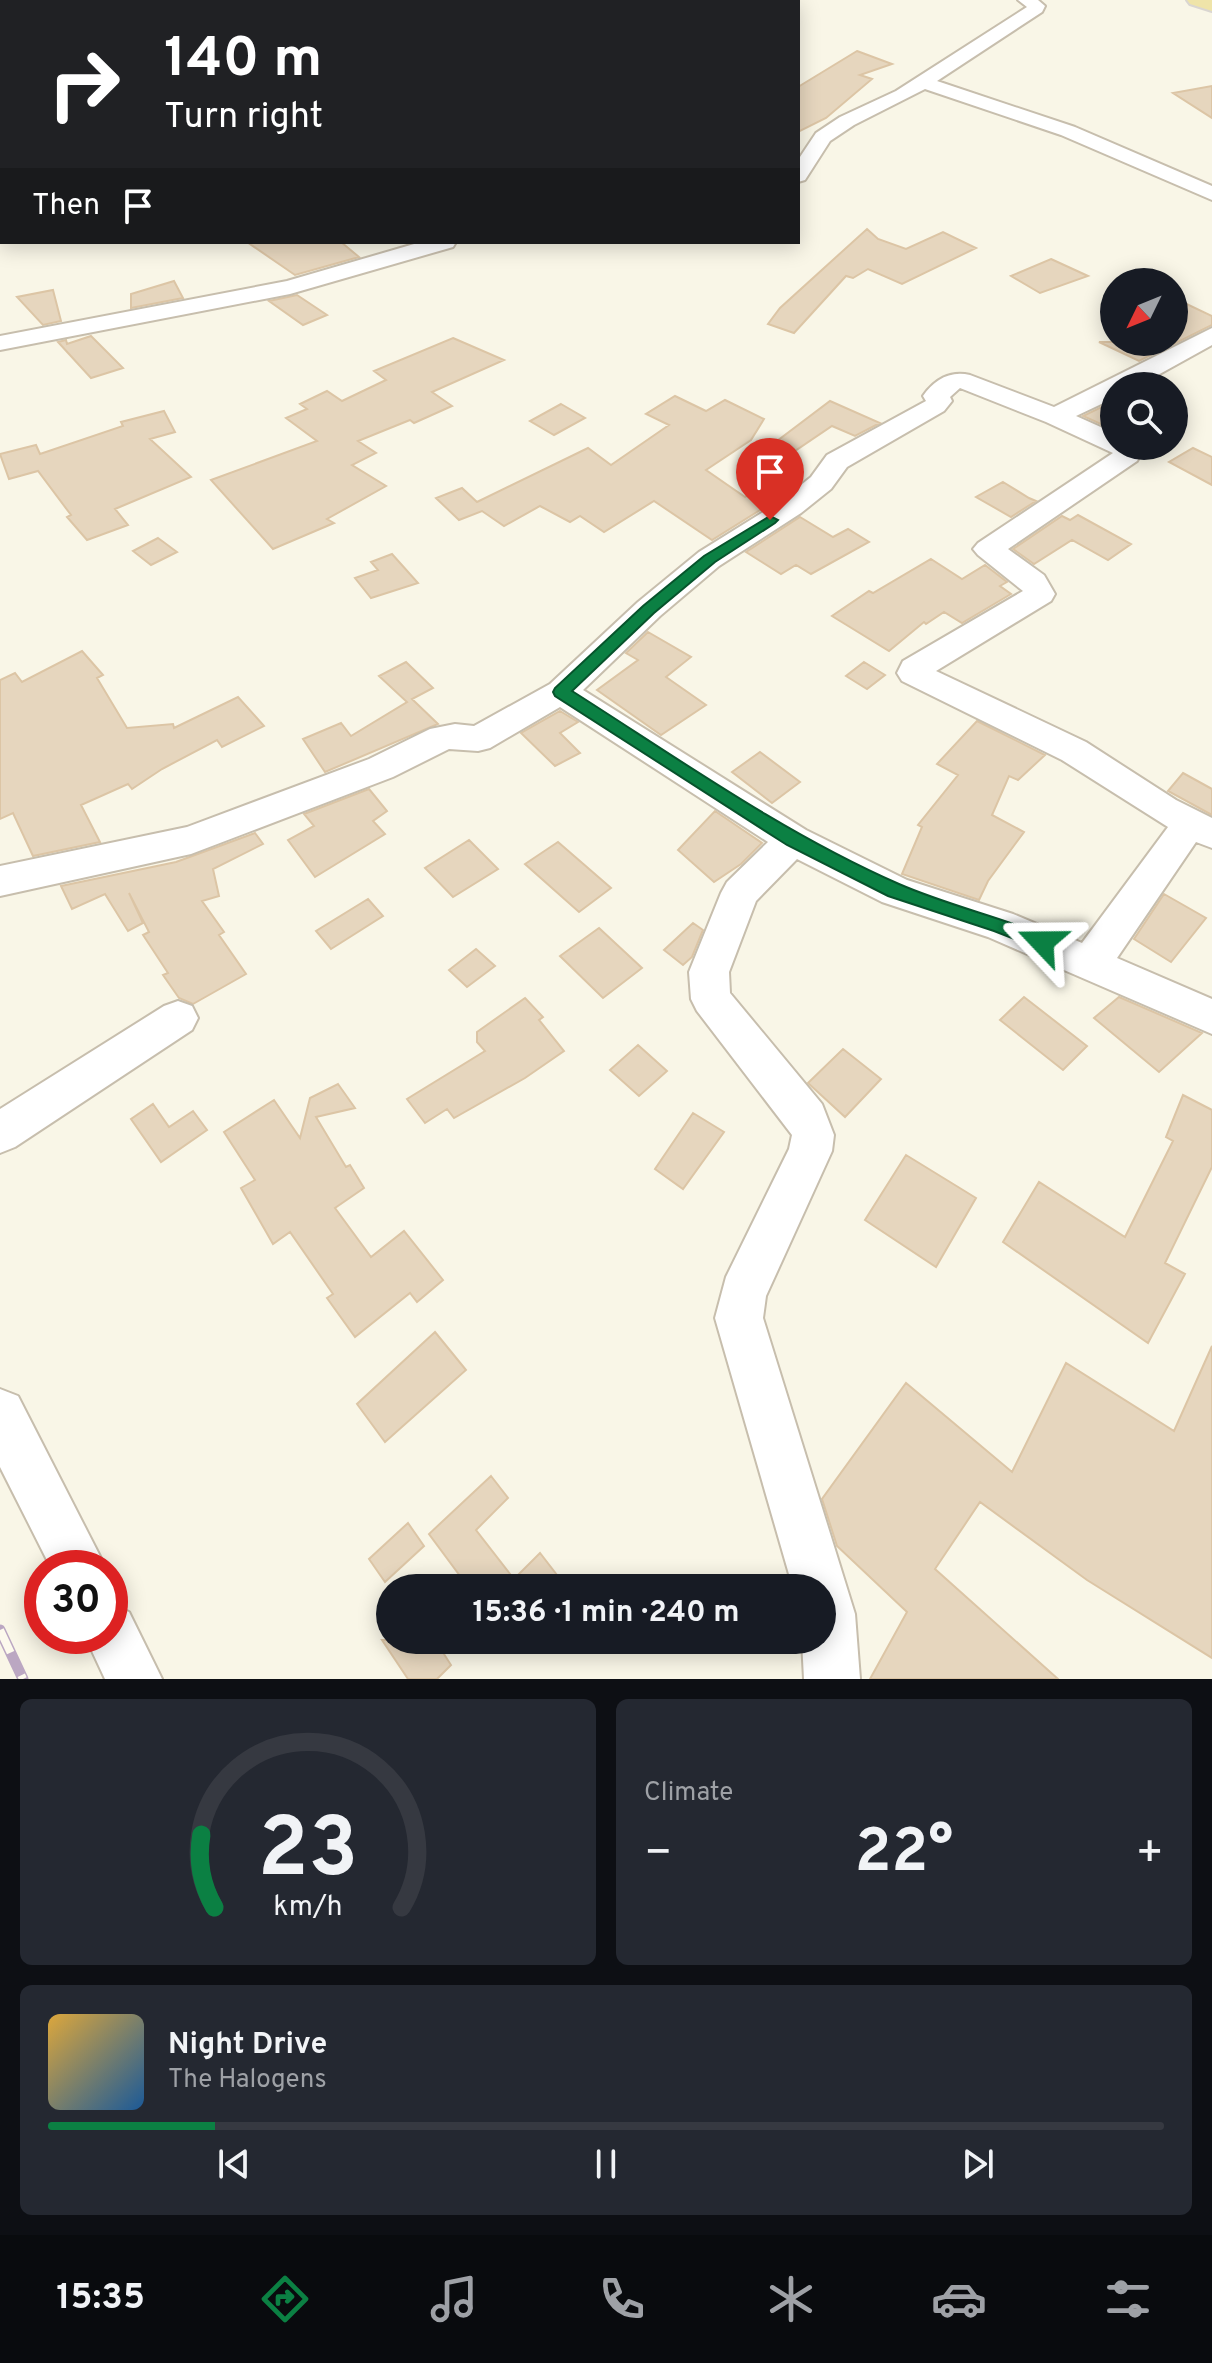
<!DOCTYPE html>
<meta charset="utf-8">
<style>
body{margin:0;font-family:Overpass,sans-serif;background:#242831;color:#f1f3f6;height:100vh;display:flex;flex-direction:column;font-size:30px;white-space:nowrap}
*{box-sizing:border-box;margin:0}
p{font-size:26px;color:#9ea1a6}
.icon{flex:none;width:44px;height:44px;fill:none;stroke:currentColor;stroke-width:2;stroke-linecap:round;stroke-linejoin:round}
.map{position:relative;height:1679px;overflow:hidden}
.panel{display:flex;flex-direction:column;gap:20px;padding:20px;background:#0d0f14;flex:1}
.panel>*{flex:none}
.guide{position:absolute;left:0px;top:0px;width:800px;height:244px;box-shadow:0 4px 20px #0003;background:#202124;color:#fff;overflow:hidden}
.needle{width:52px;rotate:227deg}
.fabs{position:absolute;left:1100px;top:268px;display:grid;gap:16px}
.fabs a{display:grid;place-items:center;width:88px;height:88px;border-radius:50%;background:#171b24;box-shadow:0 4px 20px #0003;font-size:40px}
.speed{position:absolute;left:24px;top:1550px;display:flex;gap:16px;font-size:40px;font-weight:700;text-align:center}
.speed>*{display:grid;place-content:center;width:104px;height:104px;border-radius:50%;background:#171b24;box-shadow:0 4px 20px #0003;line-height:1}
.speed .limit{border:12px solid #d22;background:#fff;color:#111}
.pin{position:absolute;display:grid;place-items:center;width:68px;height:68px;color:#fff;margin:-82px -34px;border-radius:50% 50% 50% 0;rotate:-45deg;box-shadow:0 0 8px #0007}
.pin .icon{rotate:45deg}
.me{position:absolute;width:88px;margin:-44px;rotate:293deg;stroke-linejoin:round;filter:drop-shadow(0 0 6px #0008)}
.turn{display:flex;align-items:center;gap:28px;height:168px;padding:0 32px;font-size:36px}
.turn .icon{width:104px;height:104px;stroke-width:2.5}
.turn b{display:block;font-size:56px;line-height:68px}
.then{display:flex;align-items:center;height:76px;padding:0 32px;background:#0003;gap:16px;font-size:30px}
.big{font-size:60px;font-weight:700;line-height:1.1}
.panel .tile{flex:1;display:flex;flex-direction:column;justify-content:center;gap:12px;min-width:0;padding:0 28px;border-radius:12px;background:#242831}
.panel .dial{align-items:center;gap:0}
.dial svg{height:208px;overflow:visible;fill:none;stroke:#363941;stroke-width:7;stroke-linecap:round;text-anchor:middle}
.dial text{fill:#f1f3f6;stroke:none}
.song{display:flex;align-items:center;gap:24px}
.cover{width:96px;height:96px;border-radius:12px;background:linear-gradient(135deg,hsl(40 70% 55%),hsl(210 70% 35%))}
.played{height:8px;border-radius:4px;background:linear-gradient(90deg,#0b8043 15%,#363941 15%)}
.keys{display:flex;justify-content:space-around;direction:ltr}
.heat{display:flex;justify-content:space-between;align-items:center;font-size:44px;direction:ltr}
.panel .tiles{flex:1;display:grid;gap:20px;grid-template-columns:1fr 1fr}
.tile:last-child{grid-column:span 2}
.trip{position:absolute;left:376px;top:1574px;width:460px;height:80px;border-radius:40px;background:#171b24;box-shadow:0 4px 20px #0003;font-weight:700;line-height:80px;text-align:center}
.menu{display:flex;height:128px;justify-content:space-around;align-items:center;background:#090b0e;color:#9ea1a6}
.menu .icon{width:56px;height:56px}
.menu .active{color:#0b8043}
.menu b{font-size:36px;color:#f1f3f6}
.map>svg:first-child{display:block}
.building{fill:#e6d6be;stroke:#dcc5a5;stroke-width:2}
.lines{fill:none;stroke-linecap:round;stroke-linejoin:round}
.minor-casing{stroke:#c7bead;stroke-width:4}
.major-casing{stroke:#dad6d1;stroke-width:4}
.minor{fill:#fff;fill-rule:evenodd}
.major{fill:#efe4a9;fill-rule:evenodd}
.rail-casing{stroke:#bba7c2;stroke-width:11}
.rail{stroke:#fdfaed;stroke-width:8;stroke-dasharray:25;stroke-linecap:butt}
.route{fill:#0b8043;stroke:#07532c;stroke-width:2}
</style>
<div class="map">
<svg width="1212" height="1679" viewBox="0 0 1212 1679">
<rect width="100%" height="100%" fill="#f9f6e7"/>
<path class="building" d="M857 51 892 64 860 75 872 79 826 118 798 132V87Z
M1212 86V118L1173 93Z
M867 229 878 239 906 249 943 232 976 248 902 284 868 269 853 278 846 276 794 333 768 324 780 308Z
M247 242H341L359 257 295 275Z
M1051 259 1088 276 1040 293 1011 276Z
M174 281 183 298 131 308V294Z
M53 290 61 321 43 325 17 297Z
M297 295 327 315 303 325 269 301Z
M1174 298 1212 316V325L1174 344Z
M91 336 123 368 91 378 58 342 66 340 67 344Z
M453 338 504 360 432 392 452 406 414 423 410 420 358 441 376 453 352 465 386 486 327 519 334 523 273 549 211 480 317 441 286 418 307 409 300 404 327 391 342 401 386 380 374 371Z
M1099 342H1147L1163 349 1139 361Z
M675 396 706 411 725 400 764 419 751 440 706 470 745 497 754 491 773 502 712 540 654 501 604 532 580 516 570 522 540 506 504 526 482 511 459 520 436 498 462 488 477 502 588 448 611 465 669 425 646 414Z
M830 401 880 423 855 436 832 426 783 459 773 444Z
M1114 401V430L1083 416Z
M561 404 585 418 554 435 530 421Z
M164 411 175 432 150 439 191 477 115 509 128 525 87 540 67 517 71 515 38 471 9 479 0 454 36 445 40 454 123 426 121 422Z
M1193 448 1212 457V485L1169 462Z
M1003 482 1029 498 1036 501 1011 517 976 497Z
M1078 515 1131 544 1108 560 1072 540 1034 564 1013 549 1062 516 1070 520Z
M800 517 833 537 848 529 869 542 811 574 796 565 781 574 746 552Z
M158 538 177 552 151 565 133 551Z
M392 554 418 583 371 598 355 578 378 570 371 562Z
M931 559 962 579 985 565 1007 582 1000 586 1011 594 962 623 944 612 926 624 924 622 889 651 832 616 869 591 873 593Z
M648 632 691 657 666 677 706 705 661 735 597 690 638 660 626 653Z
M82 651 103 675 97 678 127 728 173 724 174 728 238 697 264 726 222 747 217 740 162 769 132 789 128 784 81 805 100 842 33 856 13 813 0 819V680L15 673 22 682Z
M406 662 433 688 412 699 438 724 325 772 303 739 341 723 351 736 407 702 379 676Z
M864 662 885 675 867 689 846 676Z
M560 711 578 722 560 733 580 753 555 766 521 733Z
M977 721 1045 755 1018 780 1009 776 992 815 1024 832 988 881 979 900 902 874 922 827 918 825 958 775 937 764Z
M760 752 800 782 772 803 732 772Z
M1183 773 1212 789V815L1168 791Z
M369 789 387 811 373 821 385 834 315 877 288 840 314 826 304 814Z
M715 811 762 843 741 864 714 882 678 850Z
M255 833 263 844 213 869 219 896 202 901 224 932 219 935 246 974 193 1004 179 998 163 975 168 973 143 935 149 932 129 893 143 923 128 931 105 894 72 909 61 886 176 862Z
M469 840 498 869 453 897 425 868Z
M558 842 611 888 579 912 525 864Z
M1164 894 1206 918 1171 962 1134 939Z
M368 899 383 916 331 949 316 931Z
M693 923 703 930 692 957 683 965 664 950Z
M599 928 642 968 603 998 560 956Z
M476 949 495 966 467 987 449 970Z
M1024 997 1087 1046 1063 1070 1000 1020Z
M1119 997 1202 1033 1159 1072 1094 1018Z
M525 998 543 1017 539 1020 564 1051 525 1078 454 1118 447 1109 425 1123 407 1099 485 1051 477 1042V1032Z
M638 1045 667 1071 639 1096 610 1070Z
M843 1049 881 1079 845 1117 808 1083Z
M338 1084 355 1108 316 1117 346 1167 350 1165 364 1188 335 1208 371 1257 404 1231 443 1280 417 1302 410 1293 355 1337 327 1298 333 1294 290 1232 273 1244 241 1188 255 1180 224 1132 274 1100 300 1138 310 1098Z
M1183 1095 1212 1110V1167L1165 1263 1185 1274 1148 1343 1003 1242 1039 1182 1125 1237 1173 1141 1166 1137Z
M153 1104 169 1127 193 1111 207 1130 161 1162 131 1119Z
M693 1113 724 1132 683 1189 655 1169Z
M906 1155 976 1198 936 1267 865 1220Z
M435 1332 466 1370 385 1442 357 1404Z
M1212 1346V1658L1087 1580 980 1502 935 1569 1058 1679H870L907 1612 837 1546 822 1499 906 1383 1012 1472 1066 1363 1174 1431Z
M491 1476 508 1498 476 1530 514 1579 540 1553 567 1588H469L429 1534Z
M408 1523 424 1546 385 1582 369 1559Z
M382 1640H435L451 1665 437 1679H408Z"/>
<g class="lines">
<defs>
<path id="minor" d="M1018 0H1038L1045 6 1042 12 937 81 1075 127 1212 186V200L1061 135 925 89 854 125 830 141 805 180 798 182V160L816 133 840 117 896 91 1027 7Z
M2 114V129L0 130V115Z
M421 242H456L453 247 290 294 0 350V336L287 281Z
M1212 328V345L1138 386H1114V398L1076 416 1114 433V446H1138L1142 452 1137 461 1008 549 1044 575 1055 594 1051 601 936 671 1086 742 1176 800 1212 818V848L1196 842 1117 958 1212 999V1034L988 937 882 902 797 859 756 901 729 972 730 993 822 1104 834 1135 832 1151 766 1296 763 1318 855 1614 860 1679H804L802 1640H822V1588H793L715 1318 726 1277 789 1149 792 1135 697 1011 691 999 689 972 721 893 727 882 768 842 560 707 490 748 478 751 449 749 393 777 191 854 0 896V866L187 827 369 759 430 729 455 724 474 726 550 684 638 602 699 552 781 501 811 477 827 455 926 401 923 396C934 380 950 370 970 375L1054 407ZM960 388 1046 422 1113 453 978 543 973 549 978 555 1023 591 903 661 897 673 902 681 1062 760 1168 827 1082 943 1013 914 907 880 806 830 583 690 660 616 719 566 801 513 831 489 847 467 944 411 952 401 950 397Z
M178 1001 192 1006 198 1018 192 1030 15 1147 0 1153V1109L164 1006Z
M0 1389 18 1396 106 1568H51L0 1467Z
M110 1604 129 1612 162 1679H105L85 1636H110Z"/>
<path id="major" d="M1187 0H1212V11L1190 4Z"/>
</defs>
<use href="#minor" class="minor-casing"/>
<use href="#major" class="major-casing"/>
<use href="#minor" class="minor"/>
<use href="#major" class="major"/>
<defs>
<path id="rail" d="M0 1630 23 1679"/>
</defs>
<use href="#rail" class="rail-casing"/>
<use href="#rail" class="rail"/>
</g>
<path class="route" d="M770 516 778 520 775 523 715 562 654 613 572 691C679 759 783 833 899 884 947 905 1000 917 1049 937L1052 942 1049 948 1042 950 994 931 888 896 787 845 555 696 553 692 555 688 643 606 704 556Z"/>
</svg>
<div class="fabs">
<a><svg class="needle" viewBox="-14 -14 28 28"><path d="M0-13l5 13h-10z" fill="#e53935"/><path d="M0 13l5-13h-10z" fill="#9ea1a6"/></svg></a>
<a><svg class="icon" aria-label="search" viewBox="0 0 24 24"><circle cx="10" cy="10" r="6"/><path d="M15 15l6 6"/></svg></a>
</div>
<div class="speed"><div class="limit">30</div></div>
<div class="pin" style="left:770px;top:520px;background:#d93025"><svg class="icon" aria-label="arrive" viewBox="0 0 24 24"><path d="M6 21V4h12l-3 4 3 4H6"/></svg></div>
<svg class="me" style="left:1042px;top:942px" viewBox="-20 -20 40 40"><path d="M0-17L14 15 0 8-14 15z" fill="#0b8043" stroke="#fff" stroke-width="4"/></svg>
<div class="trip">15:36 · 1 min · 240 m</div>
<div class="guide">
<div class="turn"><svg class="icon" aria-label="right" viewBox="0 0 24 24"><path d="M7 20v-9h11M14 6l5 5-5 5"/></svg><div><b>140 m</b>Turn right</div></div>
<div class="then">Then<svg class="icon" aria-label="arrive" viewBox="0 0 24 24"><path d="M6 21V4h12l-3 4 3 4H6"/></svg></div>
</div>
</div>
<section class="panel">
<div class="tiles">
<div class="tile dial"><svg viewBox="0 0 100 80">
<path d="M14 69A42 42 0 1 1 86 69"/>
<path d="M14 69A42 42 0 0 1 9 41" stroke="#0b8043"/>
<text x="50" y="56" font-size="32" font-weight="700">23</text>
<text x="50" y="72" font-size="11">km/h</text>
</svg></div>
<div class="tile"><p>Climate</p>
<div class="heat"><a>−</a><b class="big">22°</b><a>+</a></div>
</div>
<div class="tile">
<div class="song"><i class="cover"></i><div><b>Night Drive</b><p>The Halogens</p></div></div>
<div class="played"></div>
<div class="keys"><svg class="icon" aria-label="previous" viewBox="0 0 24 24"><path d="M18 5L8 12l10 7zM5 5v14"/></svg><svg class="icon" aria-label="pause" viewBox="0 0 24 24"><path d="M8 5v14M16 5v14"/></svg><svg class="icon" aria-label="next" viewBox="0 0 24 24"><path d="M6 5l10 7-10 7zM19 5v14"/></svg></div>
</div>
</div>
</section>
<nav class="menu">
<b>15:35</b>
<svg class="icon active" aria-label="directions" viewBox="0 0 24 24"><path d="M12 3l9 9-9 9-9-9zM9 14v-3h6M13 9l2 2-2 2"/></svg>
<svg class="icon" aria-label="music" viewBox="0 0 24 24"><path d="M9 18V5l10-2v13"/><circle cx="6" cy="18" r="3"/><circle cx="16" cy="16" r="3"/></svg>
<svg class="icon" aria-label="phone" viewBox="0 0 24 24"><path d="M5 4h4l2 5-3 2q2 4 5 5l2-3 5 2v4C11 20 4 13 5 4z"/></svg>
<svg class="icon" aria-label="climate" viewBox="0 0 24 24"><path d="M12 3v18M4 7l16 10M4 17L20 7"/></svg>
<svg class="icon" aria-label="car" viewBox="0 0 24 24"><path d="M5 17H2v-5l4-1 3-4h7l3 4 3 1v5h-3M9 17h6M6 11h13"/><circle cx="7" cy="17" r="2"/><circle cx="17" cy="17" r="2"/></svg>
<svg class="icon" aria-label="filters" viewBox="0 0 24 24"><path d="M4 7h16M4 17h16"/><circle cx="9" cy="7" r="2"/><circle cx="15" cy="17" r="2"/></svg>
</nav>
